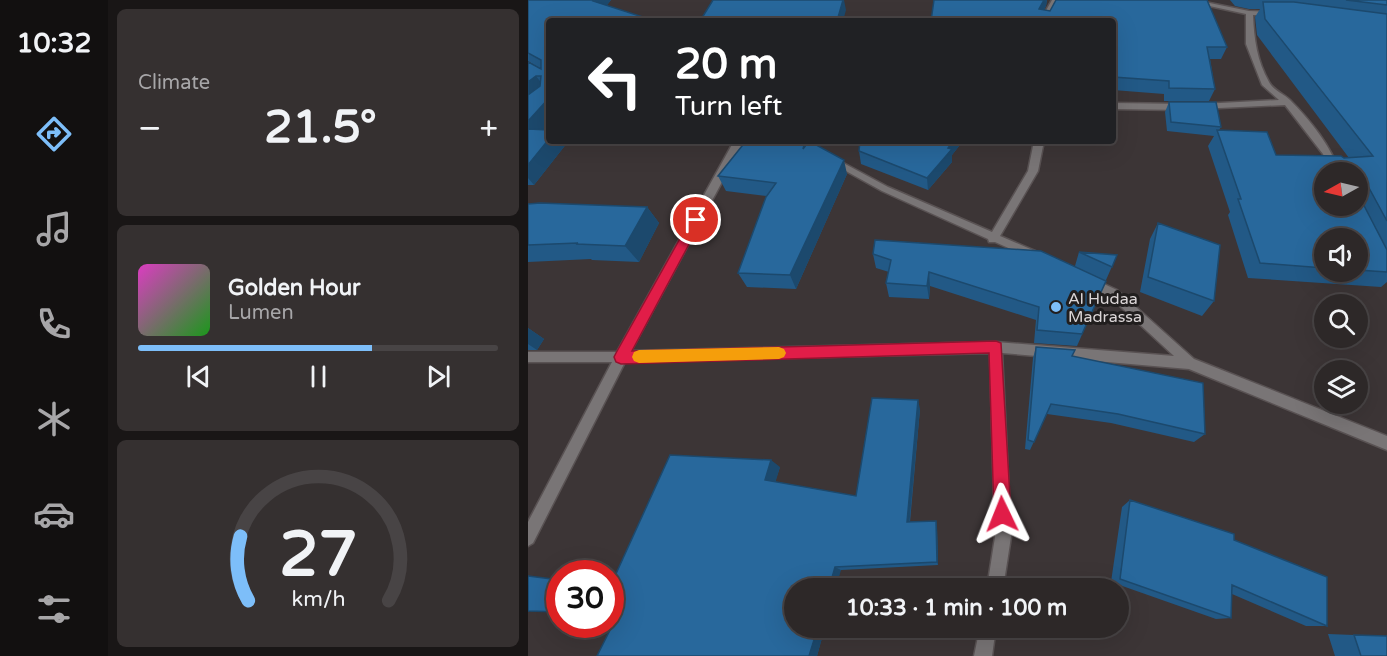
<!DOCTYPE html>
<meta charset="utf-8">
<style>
body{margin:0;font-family:"Varela Round",sans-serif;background:#353030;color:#f1f3f6;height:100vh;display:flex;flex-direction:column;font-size:22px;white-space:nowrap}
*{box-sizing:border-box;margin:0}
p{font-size:20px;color:#a7a6a8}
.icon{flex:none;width:33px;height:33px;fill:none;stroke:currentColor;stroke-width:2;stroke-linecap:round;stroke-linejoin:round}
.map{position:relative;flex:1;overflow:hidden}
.panel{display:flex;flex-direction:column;gap:9px;padding:9px;background:#191616;width:420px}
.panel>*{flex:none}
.banner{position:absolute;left:18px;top:18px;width:570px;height:126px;border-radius:6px;box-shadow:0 6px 24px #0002,0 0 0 2px #484445;background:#202124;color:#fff;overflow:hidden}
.needle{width:39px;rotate:262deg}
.controls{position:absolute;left:786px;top:162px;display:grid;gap:12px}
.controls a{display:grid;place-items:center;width:54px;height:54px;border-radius:50%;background:#2d2828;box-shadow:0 6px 24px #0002,0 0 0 2px #484445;font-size:30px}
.speed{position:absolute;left:18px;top:560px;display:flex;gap:12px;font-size:30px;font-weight:700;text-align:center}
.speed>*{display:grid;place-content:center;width:78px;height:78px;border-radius:50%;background:#2d2828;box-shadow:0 6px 24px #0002,0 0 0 2px #484445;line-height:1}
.speed .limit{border:9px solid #d22;background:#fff;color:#111}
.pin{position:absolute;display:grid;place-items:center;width:51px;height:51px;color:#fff;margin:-26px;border:3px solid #fff;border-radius:50%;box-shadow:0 2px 6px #0007}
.me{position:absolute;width:66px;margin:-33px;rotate:358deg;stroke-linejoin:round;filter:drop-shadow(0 0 4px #0008)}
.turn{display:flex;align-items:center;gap:21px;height:126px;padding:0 30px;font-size:27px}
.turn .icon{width:78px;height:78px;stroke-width:2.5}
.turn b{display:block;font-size:42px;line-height:51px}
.big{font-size:45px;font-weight:800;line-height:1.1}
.panel .tile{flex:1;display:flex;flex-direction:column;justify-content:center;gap:9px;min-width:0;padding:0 21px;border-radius:9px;background:#353030}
.panel .dial{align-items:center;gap:0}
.dial svg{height:156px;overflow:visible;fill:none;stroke:#484445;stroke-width:7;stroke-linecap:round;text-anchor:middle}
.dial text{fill:#f1f3f6;stroke:none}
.song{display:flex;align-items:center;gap:18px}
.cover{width:72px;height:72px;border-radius:9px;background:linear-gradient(135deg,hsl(310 70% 55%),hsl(120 70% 35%))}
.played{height:6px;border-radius:3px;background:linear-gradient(90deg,#7dbef9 65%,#484445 65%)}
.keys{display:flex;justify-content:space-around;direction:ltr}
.heat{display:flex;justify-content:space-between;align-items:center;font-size:33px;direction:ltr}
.trip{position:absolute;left:256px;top:578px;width:345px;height:60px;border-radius:30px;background:#2d2828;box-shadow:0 6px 24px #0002,0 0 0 2px #484445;font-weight:800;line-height:60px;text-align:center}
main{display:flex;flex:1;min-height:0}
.tabs{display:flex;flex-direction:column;width:108px;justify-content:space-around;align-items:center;background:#121010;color:#a7a6a8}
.tabs .icon{width:42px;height:42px}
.tabs .active{color:#7dbef9}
.tabs b{font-size:27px;color:#f1f3f6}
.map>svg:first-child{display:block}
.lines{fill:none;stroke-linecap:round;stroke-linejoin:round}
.minor-casing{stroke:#595253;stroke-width:3}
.minor{fill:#797576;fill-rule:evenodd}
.wall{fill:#225986;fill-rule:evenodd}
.shaded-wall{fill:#1c496d}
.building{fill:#28689c;stroke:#1c496d;stroke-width:1.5}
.route{fill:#e11d48;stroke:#92132f;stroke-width:1.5}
.slow{fill:#f59e0b}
.poi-dot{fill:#7dbef9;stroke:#211e1e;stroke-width:2}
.labels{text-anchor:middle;stroke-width:6;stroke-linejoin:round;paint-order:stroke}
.poi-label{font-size:16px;fill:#dbd6d7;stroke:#211e1e;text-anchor:start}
</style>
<main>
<nav class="tabs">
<b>10:32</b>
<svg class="icon active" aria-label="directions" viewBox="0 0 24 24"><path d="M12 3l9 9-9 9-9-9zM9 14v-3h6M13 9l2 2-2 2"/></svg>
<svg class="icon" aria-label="music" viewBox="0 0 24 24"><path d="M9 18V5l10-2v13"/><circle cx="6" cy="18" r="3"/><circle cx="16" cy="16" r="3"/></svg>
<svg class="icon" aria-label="phone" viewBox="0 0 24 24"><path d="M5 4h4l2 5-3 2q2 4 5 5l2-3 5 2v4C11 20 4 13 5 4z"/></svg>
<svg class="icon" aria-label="climate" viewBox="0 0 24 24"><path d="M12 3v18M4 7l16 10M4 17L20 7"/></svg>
<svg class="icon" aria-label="car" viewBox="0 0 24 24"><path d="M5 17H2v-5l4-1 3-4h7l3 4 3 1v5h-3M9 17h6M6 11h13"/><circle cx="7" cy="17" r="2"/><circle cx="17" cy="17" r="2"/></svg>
<svg class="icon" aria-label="filters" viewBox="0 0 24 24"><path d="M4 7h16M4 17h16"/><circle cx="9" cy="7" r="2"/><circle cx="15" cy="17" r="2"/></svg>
</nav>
<section class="panel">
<div class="tile"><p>Climate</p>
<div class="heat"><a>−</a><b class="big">21.5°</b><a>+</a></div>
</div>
<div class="tile">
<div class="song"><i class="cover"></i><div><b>Golden Hour</b><p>Lumen</p></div></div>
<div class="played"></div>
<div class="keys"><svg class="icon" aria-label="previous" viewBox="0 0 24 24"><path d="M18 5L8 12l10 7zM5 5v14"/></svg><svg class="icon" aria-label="pause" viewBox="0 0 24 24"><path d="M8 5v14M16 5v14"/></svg><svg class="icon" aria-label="next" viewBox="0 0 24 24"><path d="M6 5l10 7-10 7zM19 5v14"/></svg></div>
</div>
<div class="tile dial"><svg viewBox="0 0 100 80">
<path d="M14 69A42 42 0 1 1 86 69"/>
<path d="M14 69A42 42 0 0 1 10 36" stroke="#7dbef9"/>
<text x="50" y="56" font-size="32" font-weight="700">27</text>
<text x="50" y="72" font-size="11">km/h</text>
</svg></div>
</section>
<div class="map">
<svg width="859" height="656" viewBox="0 0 859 656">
<rect width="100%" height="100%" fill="#3c3536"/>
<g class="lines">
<defs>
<path id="minor" d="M524 0H530L520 21H512Z
M654 0H667L721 11 747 12V14L745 15H725C726 39 729 61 741 82 745 90 756 94 762 100 781 119 804 147 811 172H803L795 154 757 105 670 109V105L673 104 751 100 734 85 718 44V14Z
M585 103 656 104 660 107 656 110 585 109Z
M206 141H216L103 351 468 342 646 356 581 296 557 284 555 281 557 278 561 277 589 290 666 359 859 436V450L661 369 474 353 483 537 475 588H459L467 537 462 353 97 362 5 543 0 546V522L84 362H0V352H89Z
M506 141H516L510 171 472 236 514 254 515 257 510 261 467 242H461L460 239 354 191 298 160 303 157 306 158 360 187 464 232 500 171Z
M452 627H468L464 656H446Z"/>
</defs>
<use href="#minor" class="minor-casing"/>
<use href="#minor" class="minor"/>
</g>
<path class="wall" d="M0 0H83L79 5 21 21V123L15 129 39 143 6 185H0V62L13 69 0 61Z
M406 0H519L518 6 516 10 522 11 528 0H679L699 47 693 59H682L687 89 681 101H636V94L585 90V21H403Z
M702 0H859V282L853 287 720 278 700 215 702 212 680 146 686 136 639 131 637 112 641 102 693 127 691 130 748 155 821 158 729 35 727 17 732 9H721L707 6ZM830 172V206H796ZM796 238H830V272H796Z
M278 141 279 144 319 174 268 289 219 287 210 273 239 196 198 191 190 176Z
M332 141H435L424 155V162L400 190 333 164 331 151Z
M0 204 119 207 131 223 111 262 64 260 63 259 0 262Z
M630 223 686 301 674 316 612 292 622 239Z
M551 252 589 255 549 346 506 343 508 320 402 286 401 299 361 297 358 283 361 272 348 268 345 254 547 266Z
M0 328 16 339 9 350H0Z
M508 347 544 356 677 434 666 442 583 423 519 414 502 450 497 449 505 358Z
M392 409 382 522 408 521 409 526 410 565 313 570 267 627H297L289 656 84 626 252 467 247 482 328 496Z
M602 500 706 540 799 626H778L704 594 703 618 688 619 583 582 594 507Z
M800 634 826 635 859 656H807Z"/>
<path class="shaded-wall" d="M66 0H83L73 13Z
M315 0H316L318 10 315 21H309Z
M516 0H519L518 6 510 21 511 9Z
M8 76 18 89 0 103V82Z
M21 98V123L5 141 0 136V121Z
M21 139V141H38L39 143 6 185 0 178V165Z
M425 141H435L424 155V162L400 190 399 178Z
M316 160 319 174 268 289 262 275Z
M119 207 131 223 111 262 97 246Z
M401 272 402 286 401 299 399 286Z
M0 328 16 339 9 350 0 344Z
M390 400 392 409 381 527 379 522Z
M243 460 252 467 246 487 237 480Z
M408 521 409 526 410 565 409 562Z
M307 567 313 570 308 588H301Z
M290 627H297L289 656H281Z"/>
<path class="building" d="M0 0H66L65 1 127 21H21V98L0 121V95L12 86 13 76H8L0 82V62L13 69V60L0 53Z
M185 0H315L309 21H172Z
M406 0H516L511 9 522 11 528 0H679L699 47H679L687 89 641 88V81L585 77V21H403Z
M818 0H859V5Z
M735 2H766L859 14V221L841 188H830V189V172H796V206H830V194L859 250V272L830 270V238H796V268L732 263 710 199H713L689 130 739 132 748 155 813 156 816 158 845 156 737 19Z
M641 102H688L693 127 643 122Z
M0 129 21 130V139L0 165Z
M218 141H277L275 149 281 141 316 160 262 275 210 273 238 197 248 183 190 176Z
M332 141H425L420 148 424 149 399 178 331 151Z
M12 203 119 207 97 246 48 244 50 243 0 245V204Z
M630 223 692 245 686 301 620 277Z
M347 240 513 251 578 281 554 334 509 330 511 307 401 272 399 286 358 283 363 260 345 254Z
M551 252 589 255 584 267Z
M508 347 547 350 544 356 675 383 677 434 590 414 523 404 506 442 500 440Z
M344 398 390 400 379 522 408 521 409 562 307 567 301 588H267V627H290L281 656H69L84 626 75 624H82V587L142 455 243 460 237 480 328 496Z
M602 500 706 534V540L799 577V626L704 585 703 618 592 579Z
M0 576 32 580V612L0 611Z
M826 635 859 636V656H833Z"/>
<path class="route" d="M168 215 174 220 104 351 468 341 473 343 483 514 480 520 474 522 468 520 466 514 461 353 93 364 88 362 86 357 88 353 164 217Z"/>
<path class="slow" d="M251 347 256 349 258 353 256 357 251 359 111 363 106 361 104 357 106 352 111 350Z"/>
<circle class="poi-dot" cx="528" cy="307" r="6"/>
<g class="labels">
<g class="poi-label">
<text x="540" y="304">Al Hudaa<tspan x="540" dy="18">Madrassa</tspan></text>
</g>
</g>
</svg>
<div class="controls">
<a><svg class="needle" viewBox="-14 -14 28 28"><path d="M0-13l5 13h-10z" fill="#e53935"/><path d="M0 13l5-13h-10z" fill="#a7a6a8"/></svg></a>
<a><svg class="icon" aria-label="sound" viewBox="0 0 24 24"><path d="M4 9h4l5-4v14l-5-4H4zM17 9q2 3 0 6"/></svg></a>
<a><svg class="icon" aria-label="search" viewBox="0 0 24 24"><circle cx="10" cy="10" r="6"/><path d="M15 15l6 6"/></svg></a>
<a><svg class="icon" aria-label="layers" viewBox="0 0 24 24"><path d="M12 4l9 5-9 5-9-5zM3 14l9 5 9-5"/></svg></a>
</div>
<div class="speed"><div class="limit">30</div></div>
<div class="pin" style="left:168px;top:220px;background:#d93025"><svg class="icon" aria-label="arrive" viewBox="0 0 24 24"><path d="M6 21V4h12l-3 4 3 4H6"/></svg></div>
<svg class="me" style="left:474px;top:514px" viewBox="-20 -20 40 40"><path d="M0-17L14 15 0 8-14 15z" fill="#e11d48" stroke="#fff" stroke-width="4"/></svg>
<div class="trip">10:33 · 1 min · 100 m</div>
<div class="banner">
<div class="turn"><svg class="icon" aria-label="left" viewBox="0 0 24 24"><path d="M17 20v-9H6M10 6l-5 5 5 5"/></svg><div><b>20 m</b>Turn left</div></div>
</div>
</div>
</main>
